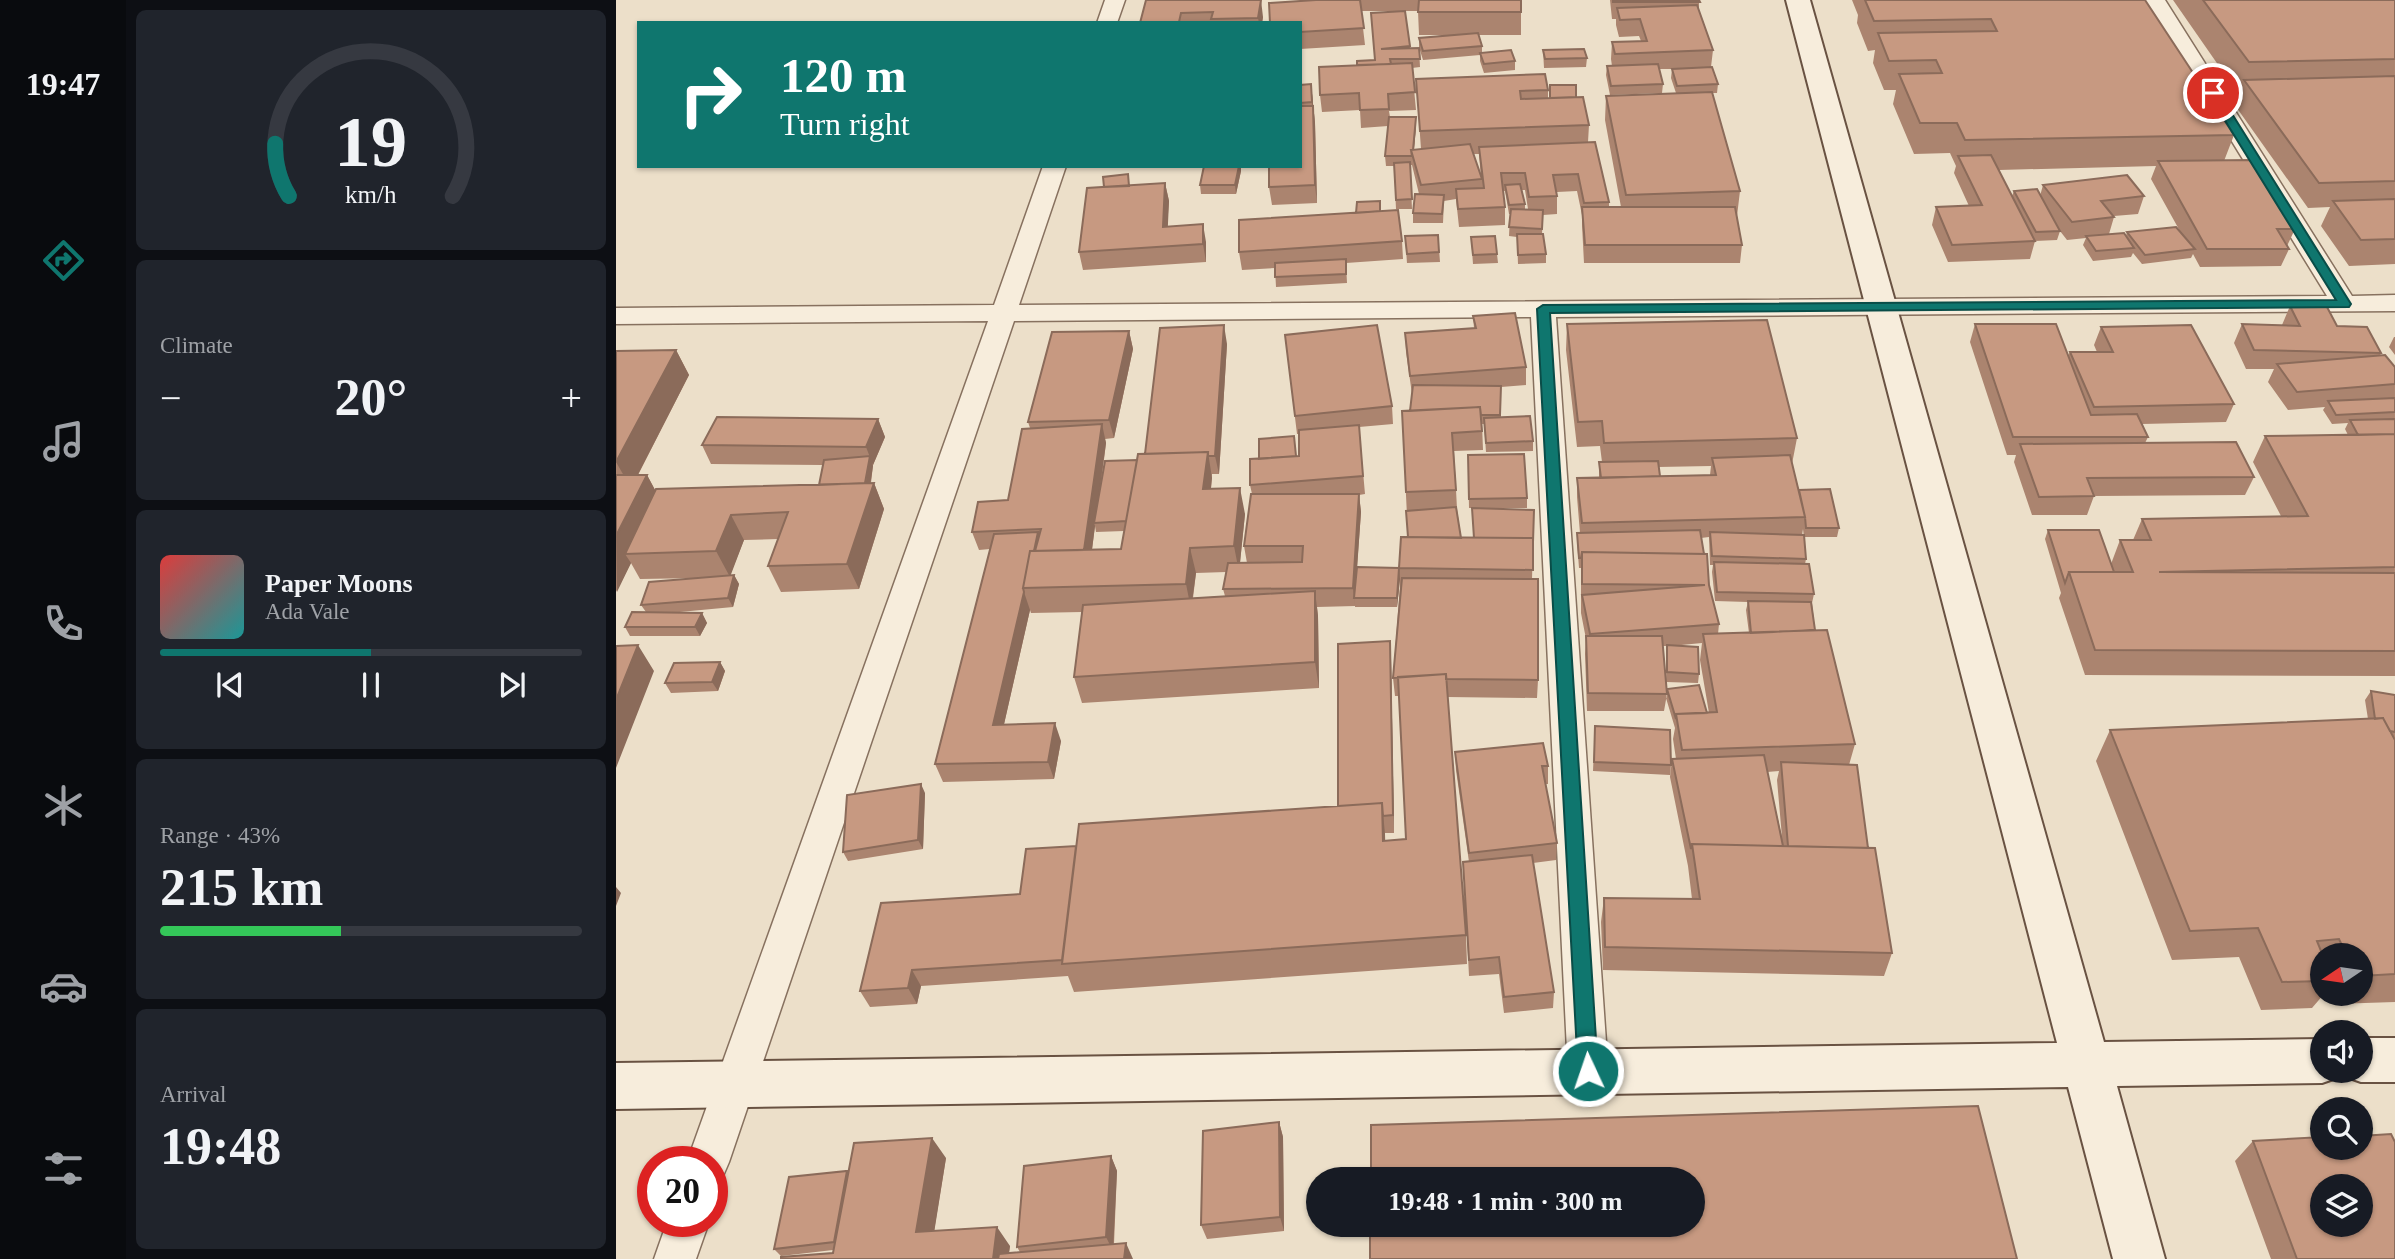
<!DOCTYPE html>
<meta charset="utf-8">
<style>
body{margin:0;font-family:"Times New Roman",serif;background:#20242c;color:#f1f3f6;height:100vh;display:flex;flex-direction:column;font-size:26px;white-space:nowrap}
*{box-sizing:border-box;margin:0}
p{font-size:23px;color:#9ea1a6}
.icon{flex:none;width:38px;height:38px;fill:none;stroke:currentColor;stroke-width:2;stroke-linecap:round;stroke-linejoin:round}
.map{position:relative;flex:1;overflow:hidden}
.side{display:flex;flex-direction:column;gap:10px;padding:10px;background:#0d0f14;width:490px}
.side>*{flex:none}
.banner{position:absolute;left:21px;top:21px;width:665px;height:147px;border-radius:0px;box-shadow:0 2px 5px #0004;background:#0f766e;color:#fff;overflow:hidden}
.needle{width:46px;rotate:257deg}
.tools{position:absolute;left:1694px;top:943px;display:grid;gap:14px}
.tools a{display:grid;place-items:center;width:63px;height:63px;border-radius:50%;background:#171b24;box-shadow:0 2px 5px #0004;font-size:35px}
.speed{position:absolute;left:21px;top:1146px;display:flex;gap:14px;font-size:35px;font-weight:700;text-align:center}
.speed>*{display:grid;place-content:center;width:91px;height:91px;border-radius:50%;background:#171b24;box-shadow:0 2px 5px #0004;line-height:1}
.speed .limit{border:10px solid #d22;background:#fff;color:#111}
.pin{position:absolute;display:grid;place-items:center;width:60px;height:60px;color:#fff;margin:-30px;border:4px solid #fff;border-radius:50%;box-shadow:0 2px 7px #0007}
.me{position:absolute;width:77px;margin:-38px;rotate:357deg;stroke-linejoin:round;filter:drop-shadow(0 0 5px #0008)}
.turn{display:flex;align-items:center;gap:24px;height:147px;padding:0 28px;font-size:32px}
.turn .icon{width:91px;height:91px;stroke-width:2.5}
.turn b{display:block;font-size:49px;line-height:60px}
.big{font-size:52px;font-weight:700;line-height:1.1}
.side .card{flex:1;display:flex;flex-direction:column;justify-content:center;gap:10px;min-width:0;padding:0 24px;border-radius:10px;background:#20242c}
.side .dial{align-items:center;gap:0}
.dial svg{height:182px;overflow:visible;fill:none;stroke:#363941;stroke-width:7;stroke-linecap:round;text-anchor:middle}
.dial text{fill:#f1f3f6;stroke:none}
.song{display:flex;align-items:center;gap:21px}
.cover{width:84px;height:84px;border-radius:10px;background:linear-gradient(135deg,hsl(0 70% 55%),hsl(180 70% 35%))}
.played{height:7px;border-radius:4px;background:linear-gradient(90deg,#0f766e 50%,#363941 50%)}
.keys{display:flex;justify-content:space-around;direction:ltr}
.heat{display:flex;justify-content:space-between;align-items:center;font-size:38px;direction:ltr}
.charge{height:10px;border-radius:5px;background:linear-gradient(90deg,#34c759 43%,#363941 0)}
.trip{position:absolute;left:690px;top:1167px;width:399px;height:70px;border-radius:35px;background:#171b24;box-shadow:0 2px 5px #0004;font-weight:700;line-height:70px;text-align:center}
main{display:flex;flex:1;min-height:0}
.tabs{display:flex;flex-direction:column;width:126px;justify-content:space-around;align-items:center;background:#090b0e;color:#9ea1a6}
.tabs .icon{width:49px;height:49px}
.tabs .active{color:#0f766e}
.tabs b{font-size:32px;color:#f1f3f6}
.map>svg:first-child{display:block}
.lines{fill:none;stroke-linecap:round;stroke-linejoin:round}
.lane-casing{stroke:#87715f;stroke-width:3}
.secondary-casing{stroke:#695242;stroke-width:4}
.lane{fill:#f7eddc;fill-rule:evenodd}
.secondary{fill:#f7eddc;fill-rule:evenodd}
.wall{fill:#ab846f;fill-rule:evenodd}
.shaded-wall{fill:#8b6b5a}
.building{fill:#c79981;stroke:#8b6b5a;stroke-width:2;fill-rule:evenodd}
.route{fill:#0f766e;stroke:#0a4d48;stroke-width:2}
</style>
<main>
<nav class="tabs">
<b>19:47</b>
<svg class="icon active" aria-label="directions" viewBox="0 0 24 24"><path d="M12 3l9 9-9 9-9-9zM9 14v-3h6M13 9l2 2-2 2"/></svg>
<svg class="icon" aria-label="music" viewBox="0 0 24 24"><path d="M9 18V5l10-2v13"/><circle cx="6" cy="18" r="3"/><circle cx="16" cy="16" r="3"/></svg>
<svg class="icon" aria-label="phone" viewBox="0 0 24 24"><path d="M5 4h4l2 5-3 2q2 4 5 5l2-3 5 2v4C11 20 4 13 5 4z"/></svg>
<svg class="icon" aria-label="climate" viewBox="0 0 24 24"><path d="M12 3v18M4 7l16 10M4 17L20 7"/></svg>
<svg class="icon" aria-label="car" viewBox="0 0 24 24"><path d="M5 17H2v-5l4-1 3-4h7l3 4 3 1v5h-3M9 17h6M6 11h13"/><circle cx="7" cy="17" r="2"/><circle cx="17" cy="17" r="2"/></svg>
<svg class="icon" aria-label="filters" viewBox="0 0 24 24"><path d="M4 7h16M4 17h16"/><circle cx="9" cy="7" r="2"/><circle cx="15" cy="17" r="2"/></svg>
</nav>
<section class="side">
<div class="card dial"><svg viewBox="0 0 100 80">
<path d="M14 69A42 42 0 1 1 86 69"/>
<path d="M14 69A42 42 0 0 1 8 46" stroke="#0f766e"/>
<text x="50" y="56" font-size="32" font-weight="700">19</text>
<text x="50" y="72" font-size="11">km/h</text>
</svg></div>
<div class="card"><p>Climate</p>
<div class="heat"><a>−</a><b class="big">20°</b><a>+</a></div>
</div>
<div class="card">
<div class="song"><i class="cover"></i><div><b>Paper Moons</b><p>Ada Vale</p></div></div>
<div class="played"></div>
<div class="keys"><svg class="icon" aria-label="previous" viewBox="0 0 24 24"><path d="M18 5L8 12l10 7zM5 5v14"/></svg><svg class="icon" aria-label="pause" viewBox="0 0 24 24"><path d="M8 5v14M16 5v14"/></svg><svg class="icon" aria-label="next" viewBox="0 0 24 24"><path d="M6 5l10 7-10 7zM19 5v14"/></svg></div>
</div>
<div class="card"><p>Range · 43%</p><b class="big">215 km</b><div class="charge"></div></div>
<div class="card"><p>Arrival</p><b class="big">19:48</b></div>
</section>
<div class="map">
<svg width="1779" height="1259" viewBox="0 0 1779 1259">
<rect width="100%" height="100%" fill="#ecdfc9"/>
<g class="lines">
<defs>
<path id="lane" d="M489 0H509L501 23H481Z
M1529 0H1549L1736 296 1779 295V311L940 317 992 1071 986 1084 972 1089 958 1084 952 1071 915 317 398 321 113 1162 107 1176 96 1180V1162H71L372 321 0 324V308L378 305 427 166H450L403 305 1711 296Z
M51 1222H93L80 1259H38Z"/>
<path id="secondary" d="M1170 0H1194L1488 1042 1706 1039V1071H1726L1723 1077 1706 1083 1501 1086 1549 1259H1497L1452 1087 0 1109V1063L1441 1043Z
M1745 1038H1779V1082H1745L1728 1076 1726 1071H1745Z"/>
</defs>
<use href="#lane" class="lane-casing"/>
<use href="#secondary" class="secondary-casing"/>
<use href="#lane" class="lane"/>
<use href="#secondary" class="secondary"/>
</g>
<path class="wall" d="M530 0 647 17 646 23H524Z
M700 0H905V35H863L866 46V52L899 61V70L868 73 864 61V55L807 60 803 47V38L830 35H803L802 11H745L749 45 684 49V23Z
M994 0H1083V10L1097 50 1095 67 1102 84 1101 93H1096L1124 191 1121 216 1126 245 1124 263H968L966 225V215L961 191 941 192V214L927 215 926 234 930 254V263L902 264 901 237 893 236 894 214H893L889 191H887L889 207V225L843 227 840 199 828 201 827 223H797V213L803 194 796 165H794L796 209H780L778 166H770L769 156 772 126 745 128 744 110 706 112 704 95 741 65 759 60 789 11 794 48H803L804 67 796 68 800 110 773 111 774 117 800 126 798 150 805 149 800 79 932 90V98L960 97 973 125 972 142 993 202V207H1005L989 120 990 96 1060 93 1055 78 1056 69H1063H1043L1047 84 1046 93 994 95 990 75 991 66H996L995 59 996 42 1025 41 1023 36 1003 37 1000 25V19H996ZM858 154H863L865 178ZM906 190H909L912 209H909V204Z
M1236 0H1529L1618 135 1608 161 1679 229 1671 246 1673 249 1665 266 1584 267 1577 254 1575 258 1526 264 1517 253 1515 257 1477 261 1467 245 1470 238 1451 240 1444 231 1441 240 1419 241 1414 259 1332 262 1316 225 1320 207 1353 206 1338 173 1340 166 1334 153 1298 154 1277 104 1280 90H1268L1257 63 1259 50 1252 51 1241 23 1242 15ZM1540 166 1535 179 1565 233 1511 232 1510 236 1493 234 1498 217V216L1522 214 1528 196 1427 185 1424 196 1398 191 1396 196 1383 170Z
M1557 0H1779V264L1733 266 1705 226 1714 207 1692 208 1618 104 1623 92H1621Z
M927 50 971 58 970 67 928 68Z
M695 84 699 123 701 203 656 205 653 187 684 166V85Z
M588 166H626L625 167V171L620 194H585L584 185Z
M549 183 553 201 551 227 590 242V262L467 270 463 252 514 186Z
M765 211 786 241 787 259 730 263 731 283 660 287 659 268 626 270 623 252Z
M822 235 824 262 791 263 789 236Z
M855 237 881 254 882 263 857 264Z
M1674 306 1721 326 1765 353 1764 356 1779 367V676L1469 675 1443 598 1445 593 1429 539 1432 530 1495 564 1504 540H1517L1526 519 1665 516 1637 462 1649 436 1732 435 1729 429 1732 423 1716 424 1707 410 1709 407 1672 410 1652 382 1658 369H1630L1618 343 1626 324 1666 325Z
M857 316 910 367V385L885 387V417L917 441V451L870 452 868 424H866L867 450 838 451 841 509 845 538H857L918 510 916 579 922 680 921 698 831 697 850 935 851 964 458 992 452 976 305 986 301 1004 254 1007 244 991 404 894 460 846 722 806 774 641 775 659 778 833H769V841L790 839 783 696H779L777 678 784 586V579L781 607H739V606L701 607 702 616 703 688 466 703 458 677 466 612 415 613 414 610 388 724 445 741 438 779 327 782 319 764 374 549 363 550 356 532 392 500 414 428 412 422 513 331 517 349 498 438 489 439 490 443 485 484 529 454 611 344 603 474H596L595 489 629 514 624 563H631L628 546 636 494 634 485 680 456H683V434H681L669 335 776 406 777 424 743 427 749 494 743 495 745 512 741 567 783 568 792 537 786 411H794L796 394 790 352 789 333 858 328ZM479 526 480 532 508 531 505 549 476 550ZM610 572 607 589 609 596 577 598 580 573Z
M951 324 1181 438 1176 464 1183 490 1223 528 1221 537H1188L1187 529 1186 535 1190 559 1189 564 1198 594 1196 603 1199 630 1239 744 1233 765 1276 953 1268 976 987 970 985 922 988 898 1076 899 1072 866 1054 777 1056 759H1060L1057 739 1059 728 1050 698 1051 689 1091 713H1093L1084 660 1086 643 1055 646 1083 674 1082 683 1050 682 1051 646H1047L1051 694 1048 711H971L969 654 970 639 965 613V568H963L961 542V533H964L961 497V478H983V462H986L984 446 961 447 950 350ZM1095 466 1094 475 1044 476 1042 467ZM1093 537 1094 565H1097L1096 572 1099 601 1132 602 1130 610 1133 633 1102 634 1103 624 1093 585 1085 538ZM1163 771 1161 780 1166 837 1151 772Z
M1359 324 1452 356 1454 352H1481L1478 345 1485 327 1618 404 1610 422 1526 424 1532 437 1529 443 1638 477 1629 495 1478 496 1471 515H1416L1398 462 1400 455H1391L1354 342Z
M1778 337H1779V355L1773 347Z
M60 350 73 375 22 475H31L39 490 203 485 207 465 95 464 86 445 262 419 269 437 257 465 255 483H258L268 509 243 589 165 592 152 566 162 539 128 540 114 575H118L123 584 117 607 53 613H86L91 623 84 636H14L9 627 30 612 25 605 84 578 24 579 15 563 0 592V351Z
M852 455 911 498V508H853Z
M104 662 109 671 102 691 55 693 49 683Z
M1755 691 1779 695V1002L1718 1004 1713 994H1745V956H1706V994H1708L1696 1008 1645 1010 1623 957 1556 960 1480 761 1494 730 1752 719 1749 700Z
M979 726 1055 765 1054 775 977 771Z
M839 752 932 766V784H929L941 843 940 860 917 863 938 992 937 1008 888 1013 883 974 853 976 848 879 853 862 840 770Z
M309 793 307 849 232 861 227 852Z
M663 1122 667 1137 668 1231 591 1239 585 1225Z
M1637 1141 1779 1259H1655L1619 1161Z
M495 1156 501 1171 498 1244 517 1259 217 1253V1250L165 1256 158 1249 231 1171 232 1173 330 1158 318 1231 394 1246 393 1253 404 1252 401 1247Z"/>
<path class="shaded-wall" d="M645 0 647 17 646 23H643L642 18Z
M695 84 699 123 701 203 699 185Z
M800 117V126L797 158 796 155Z
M623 166H625V171L620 194 619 185Z
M549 183 553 201 551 245 547 227Z
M587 224 590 242V262L587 244Z
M608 325 611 344 603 474 599 456Z
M513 331 517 349 498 438 493 420Z
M60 350 73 375 15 488 0 462Z
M262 419 269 437 257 465 250 447Z
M486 424 490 443 479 523H478L479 526 473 572 467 554Z
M592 452 596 478 592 515 587 489Z
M254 456 257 466 252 500 258 483 268 509 243 589 231 564 248 494Z
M31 475 45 501 9 554 15 563 1 592 0 536Z
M624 488 629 514 623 572 618 546Z
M743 494 745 512 739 598H738L739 606 737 588Z
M115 515 128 540 114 577 100 551Z
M574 548 580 573 575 609 570 584Z
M783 569 784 579 781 607V598Z
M118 575 123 584 117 607 112 598Z
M699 591 702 616 703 688 699 662Z
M408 592 414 610 384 742 377 725Z
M86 613 91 623 84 636 79 627Z
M774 641 775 659 778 833 777 815Z
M22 645 38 671 0 768V700Z
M104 662 109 671 102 691 96 682Z
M439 723 445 741 438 779 432 762Z
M305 784 309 793 307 849 302 840Z
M766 803 769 834 770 870 767 841Z
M0 887 5 893 0 906Z
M296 970 305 986 301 1004 292 988Z
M663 1122 667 1137 668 1231 664 1217Z
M316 1138 330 1158 315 1252 300 1232Z
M495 1156 501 1171 497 1251 490 1237Z
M231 1171 237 1178 224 1249 218 1242Z
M381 1227 394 1246 392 1259H377Z
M510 1243 517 1259H508Z"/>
<path class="building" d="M530 0H645L642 18 595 19 597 12 565 13 563 22 524 23Z
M700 0H744L748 28 684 32V23H654L653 3Z
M803 0H905V12H802Z
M997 0H1083L1084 2H997Z
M1249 0H1529L1618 135 1349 140 1341 123H1304L1283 74 1326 73 1320 60 1273 61 1262 33 1381 31 1375 19 1258 21Z
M1587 0H1779V59L1633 62Z
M1081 5 1097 50 999 54 996 42 1031 41 1024 19 1004 20 1001 8Z
M789 11 794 46 765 49 803 48 804 59H774L775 64 741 65V61L759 60 755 13Z
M862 33 866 46 807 51 803 38Z
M968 49 971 58 929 59 927 50Z
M895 50 899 61 868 64 864 53Z
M796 63 799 92 772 94 773 109 744 110 743 93 704 95 703 67Z
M1042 64 1047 84 995 86 991 66Z
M1096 67 1102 84 1061 86 1056 69Z
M929 74 932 90 904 91 905 99 967 97 973 125 804 131 800 79Z
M1779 76V181L1703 183 1628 80Z
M695 84 696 102 684 103V85Z
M934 85H960V97L934 98Z
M1096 92 1124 191 1010 195 990 96Z
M684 106H697L699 185 653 187V166H684Z
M773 117H800L797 150H795L796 156H769Z
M979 142 993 202 968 203 962 174 937 175 941 196 913 197 909 173H885L889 207 842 209 840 189 868 188 863 147Z
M854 144 866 179 805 185 795 150Z
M1375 155 1419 241 1336 245 1320 207 1366 205 1342 156Z
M1636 160 1679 229H1661L1673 249H1591L1542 161Z
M794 162 796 199 780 200 778 163Z
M588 166H623L619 185H584Z
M512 174 513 186 488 187 487 177Z
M1511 175 1528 196 1485 201 1498 217 1456 222 1427 185Z
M549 183 547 227 587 224V244L463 252 471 188Z
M904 184 909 204 893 205 889 185Z
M1421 189 1444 231 1420 232 1398 191Z
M799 194 828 195 826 214 797 213Z
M1779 199V239L1745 240 1717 201Z
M764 201V211L740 213 741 202Z
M966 207H1119L1126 245H969Z
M895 209 927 210 926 229 893 227Z
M782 210 786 241 623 252V220Z
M1560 227 1579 249 1529 255 1511 232Z
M1508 233 1518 248 1480 251 1470 236Z
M901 234H927L930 254 902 255Z
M822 235 823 252 791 254 789 236Z
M879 236 881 254 857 255 855 237Z
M730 259V274L659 277V263Z
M1674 306 1711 307 1721 326 1751 327 1765 353 1638 350 1626 324 1684 326Z
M899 313 910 367 794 376 789 333 860 328 857 316Z
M1151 320 1181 438 988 443 986 421 962 422 951 324Z
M1359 324H1440L1475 415 1521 414 1532 437H1397Z
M608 325 599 456H592V452L529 454 544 328Z
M761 325 776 406 679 416 669 335Z
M1575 325 1618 404 1478 407 1454 352H1497L1485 327Z
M513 331 493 420 412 422 436 332Z
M60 350 0 462V351Z
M1769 355 1779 367V384L1681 392 1661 364Z
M797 385 885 386 884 415H865L864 407 794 411Z
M1779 398V412L1720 415 1712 401Z
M864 407 866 431 836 433 840 490 790 492 786 411Z
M914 416 917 441 870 443 868 418Z
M101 417 262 419 250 447 86 445Z
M1779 419V434L1742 435 1734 420Z
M486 424 468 550 419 551 425 529 356 532 362 502 392 500 406 429Z
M743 425 747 476 634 485V459L683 456V430Z
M1779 434V567L1543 572 1779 573V651L1479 650 1453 572H1517L1504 540H1535L1526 519 1692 516 1649 436Z
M678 436 680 456 643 459V439Z
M1620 442 1638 477 1471 478 1478 496 1423 497 1404 444Z
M592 452 587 489 624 488 618 546 574 548 570 584 407 588 414 551 505 549 522 454Z
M908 454 911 498 853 499 852 455Z
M1174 455 1189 517 966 523 961 478 1100 475 1096 458Z
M254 456 249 483 203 485 208 460Z
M521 460 510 521 478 523 489 461Z
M1042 461 1044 476 985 478 983 462Z
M0 475H31L0 536Z
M258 483 231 564 152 566 172 512 115 515 100 551 9 554 40 489Z
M1214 489 1223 528H1190L1189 517 1183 490Z
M635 494H743L737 588 607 589 612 563 686 562 687 546H628Z
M840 507 845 538 792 537 790 511Z
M856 508 918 510 917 542V538H858Z
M1084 530 1088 554 966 552 965 558H963L961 533Z
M1432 530H1483L1498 572H1453L1449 583Z
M422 532 418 551H414L407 588 408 592 377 725 439 723 432 762 319 764 378 534Z
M1094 532 1188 535 1190 559 1096 556Z
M785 537 917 538V570L783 568Z
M966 552 1091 554 1093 585 1103 624 974 634 966 595 1089 585 966 584Z
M1098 562 1193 564 1198 594 1101 592Z
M741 567 783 568 781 598H738Z
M118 575 112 598 25 605 33 582Z
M786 578 922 579V680L830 679V674L777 678Z
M699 591V662L458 677 467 605Z
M1132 601 1195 602 1199 630 1135 633Z
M16 612 86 613 79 627H9Z
M1211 630 1239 744 1066 750 1060 714 1101 712 1087 634Z
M970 636H1046L1051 694 972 693Z
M774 641 777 815 767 816 766 803 722 806V644Z
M22 645 0 700V646Z
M1051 645 1082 647 1083 674 1051 672Z
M104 662 96 682 49 683 58 663Z
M830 674 850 935 446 964 463 824 766 803 767 841 790 839 782 677Z
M1083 685 1091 713 1060 714V719L1051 689Z
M1755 691 1779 695V732L1774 731 1767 718 1759 719Z
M1767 718 1779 740V974L1745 976V956H1731L1723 939 1701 941 1707 956H1706V981L1666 982 1642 928 1574 931 1494 730Z
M979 726 1054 730 1055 765 978 762Z
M927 743 932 766H926L941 843 853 853 839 752Z
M1148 755 1167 846 1076 844 1075 849 1056 759Z
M1165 762 1241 765 1252 848 1172 846Z
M305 784 302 840 227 852 231 795Z
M1076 844 1259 848 1276 953 989 947 988 898 1084 899Z
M460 846 446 960 296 970 292 988 244 991 265 903 404 894 410 849Z
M916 855 938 992 888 997 883 957 853 960 847 862Z
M1362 1106 1401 1259H754V1225H1076V1180H755V1125Z
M663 1122 664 1217 585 1225 587 1131Z
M1775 1134 1779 1142V1259H1681L1637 1141 1706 1137V1148H1745V1136ZM1706 1186H1745V1225H1706Z
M316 1138 300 1232 381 1227 377 1259H165V1257L217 1253 238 1143Z
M495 1156 490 1237 401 1247 408 1166Z
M231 1171 218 1242 158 1249 173 1177Z
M510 1243 508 1259H382L383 1254Z"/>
<path class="route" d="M1597 90 1603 93 1735 304 1733 307 934 313 982 1071 979 1078 972 1080 965 1078 962 1071 921 309 927 305 1720 300 1592 93Z"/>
</svg>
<div class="tools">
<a><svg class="needle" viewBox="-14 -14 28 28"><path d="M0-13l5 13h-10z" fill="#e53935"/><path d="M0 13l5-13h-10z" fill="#9ea1a6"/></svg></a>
<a><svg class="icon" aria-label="sound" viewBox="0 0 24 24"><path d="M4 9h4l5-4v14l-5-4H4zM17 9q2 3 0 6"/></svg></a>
<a><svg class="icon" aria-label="search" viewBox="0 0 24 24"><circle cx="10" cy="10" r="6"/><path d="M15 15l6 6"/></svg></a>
<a><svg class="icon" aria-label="layers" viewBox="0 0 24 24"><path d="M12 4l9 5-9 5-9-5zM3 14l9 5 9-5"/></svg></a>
</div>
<div class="speed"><div class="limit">20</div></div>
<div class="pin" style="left:1597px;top:93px;background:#d93025"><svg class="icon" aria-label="arrive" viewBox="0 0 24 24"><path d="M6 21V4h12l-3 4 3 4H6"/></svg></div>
<svg class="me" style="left:972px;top:1071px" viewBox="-20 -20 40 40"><circle r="17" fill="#0f766e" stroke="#fff" stroke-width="3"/><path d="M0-11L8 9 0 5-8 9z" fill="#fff"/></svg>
<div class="trip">19:48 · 1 min · 300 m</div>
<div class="banner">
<div class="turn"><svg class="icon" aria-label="right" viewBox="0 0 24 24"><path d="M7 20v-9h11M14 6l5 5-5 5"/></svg><div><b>120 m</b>Turn right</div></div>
</div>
</div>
</main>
